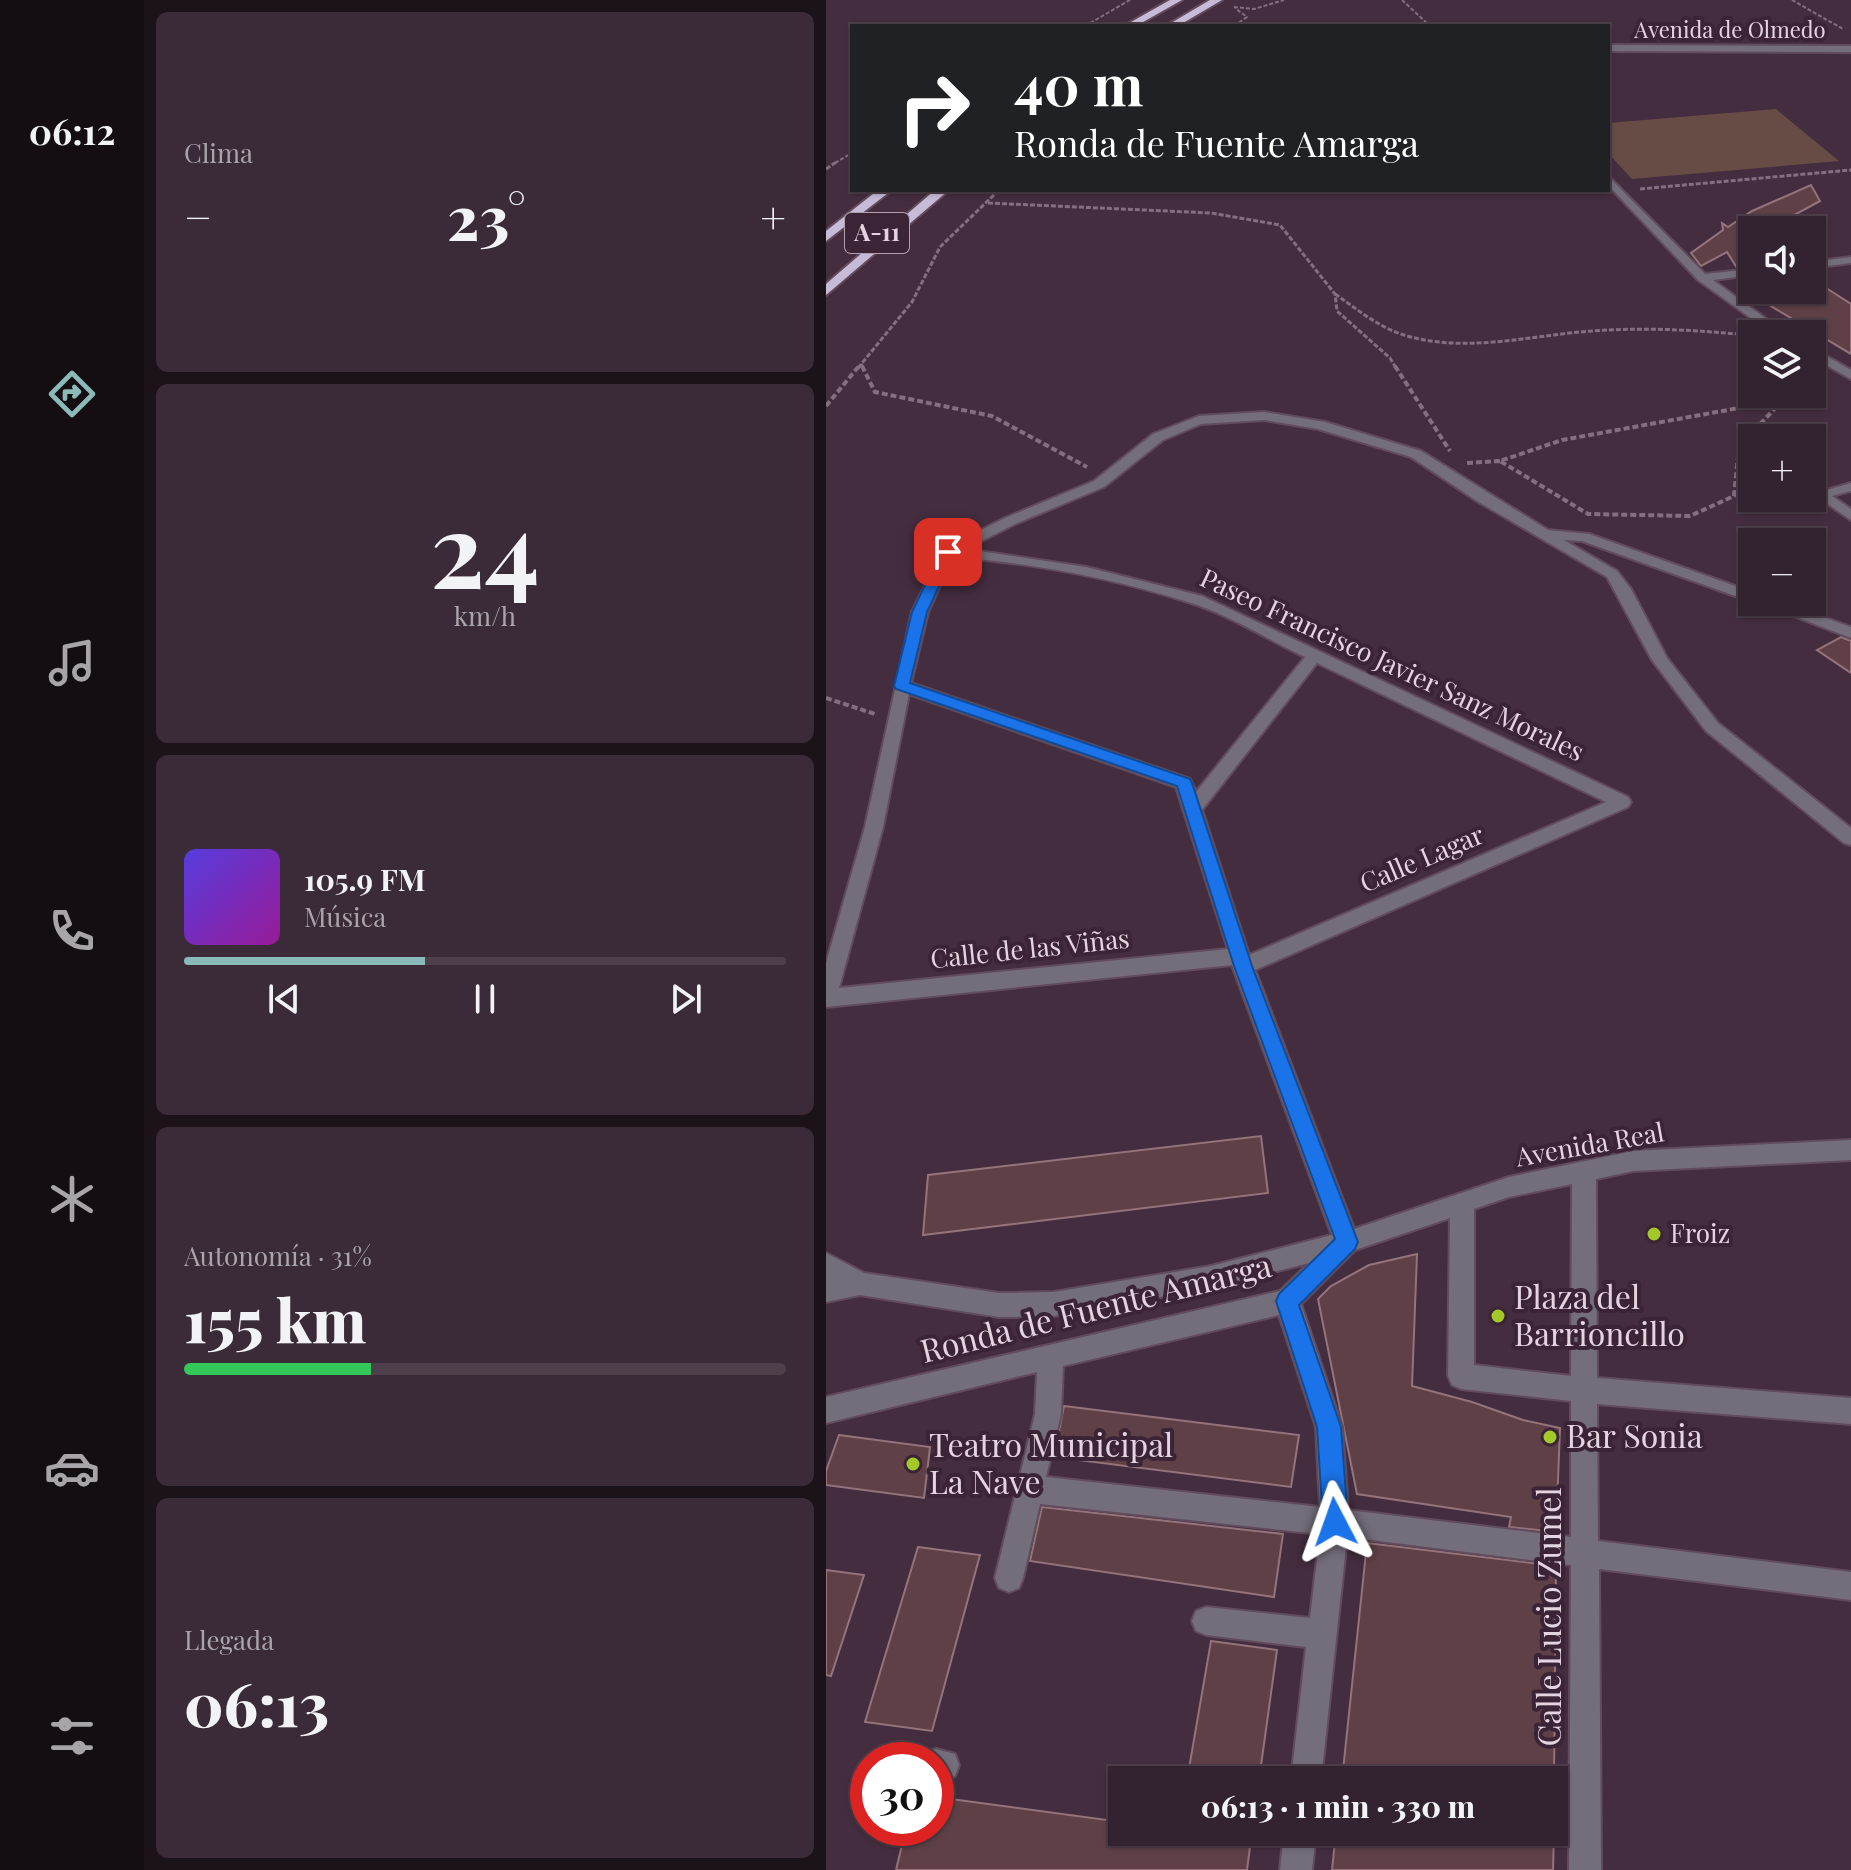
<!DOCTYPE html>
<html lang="es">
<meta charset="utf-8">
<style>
body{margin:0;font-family:"Playfair Display",serif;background:#3b2a37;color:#f1f3f6;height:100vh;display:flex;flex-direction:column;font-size:30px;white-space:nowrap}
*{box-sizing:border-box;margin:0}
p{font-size:26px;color:#a9a4aa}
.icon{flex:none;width:44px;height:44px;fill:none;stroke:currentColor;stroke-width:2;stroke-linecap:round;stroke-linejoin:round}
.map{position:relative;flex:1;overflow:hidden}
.drawer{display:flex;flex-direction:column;gap:12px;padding:12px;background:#1c131a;width:682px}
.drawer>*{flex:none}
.banner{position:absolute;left:24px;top:24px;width:760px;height:168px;border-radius:0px;box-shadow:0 2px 6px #0004,0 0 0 2px #4e3f4b;background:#202124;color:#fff;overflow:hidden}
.controls{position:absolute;left:912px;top:216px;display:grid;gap:16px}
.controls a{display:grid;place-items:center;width:88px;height:88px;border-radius:0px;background:#33222f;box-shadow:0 2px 6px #0004,0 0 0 2px #4e3f4b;font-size:40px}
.speed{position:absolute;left:24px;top:1742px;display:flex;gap:16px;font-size:40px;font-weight:700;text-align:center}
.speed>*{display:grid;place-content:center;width:104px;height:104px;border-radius:50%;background:#33222f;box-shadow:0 2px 6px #0004,0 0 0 2px #4e3f4b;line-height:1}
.speed .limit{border:12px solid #d22;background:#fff;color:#111}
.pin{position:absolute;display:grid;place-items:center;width:68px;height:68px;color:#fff;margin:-34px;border-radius:16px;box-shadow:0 4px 12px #0006}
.me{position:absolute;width:88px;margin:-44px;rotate:356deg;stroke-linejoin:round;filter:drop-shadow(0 0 6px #0008)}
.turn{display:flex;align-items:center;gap:28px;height:168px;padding:0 32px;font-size:36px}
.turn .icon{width:104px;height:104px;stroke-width:2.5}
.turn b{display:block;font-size:56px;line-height:68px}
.big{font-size:60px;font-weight:800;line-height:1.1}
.drawer .card{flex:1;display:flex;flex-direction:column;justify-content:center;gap:12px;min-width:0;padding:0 28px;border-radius:12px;background:#3b2a37}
.drawer .dial{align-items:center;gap:0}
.dial b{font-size:104px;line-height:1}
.song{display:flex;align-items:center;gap:24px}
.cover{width:96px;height:96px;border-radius:12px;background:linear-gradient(135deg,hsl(250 70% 55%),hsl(300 70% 35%))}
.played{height:8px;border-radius:4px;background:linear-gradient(90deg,#8bbbb9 40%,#4e3f4b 40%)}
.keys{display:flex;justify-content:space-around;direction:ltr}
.heat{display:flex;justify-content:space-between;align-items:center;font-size:44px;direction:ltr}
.charge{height:12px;border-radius:6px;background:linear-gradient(90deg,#34c759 31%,#4e3f4b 0)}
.trip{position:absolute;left:282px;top:1766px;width:460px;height:80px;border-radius:0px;background:#33222f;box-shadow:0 2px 6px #0004,0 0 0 2px #4e3f4b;font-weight:800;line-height:80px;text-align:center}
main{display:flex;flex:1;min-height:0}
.tabs{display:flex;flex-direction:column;width:144px;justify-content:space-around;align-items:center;background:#140e13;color:#a9a4aa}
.tabs .icon{width:56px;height:56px}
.tabs .active{color:#8bbbb9}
.tabs b{font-size:36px;color:#f1f3f6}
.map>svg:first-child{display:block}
.green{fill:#674c46}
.building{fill:#5f4047;stroke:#95737a;stroke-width:2}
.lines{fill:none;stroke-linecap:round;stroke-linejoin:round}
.minor-casing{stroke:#614b5c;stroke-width:4}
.highway-casing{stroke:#614b5c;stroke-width:4}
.path-far2{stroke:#836f7e;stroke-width:2;stroke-dasharray:4 2;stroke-linecap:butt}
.path-far1{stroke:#836f7e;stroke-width:3;stroke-dasharray:5 2;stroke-linecap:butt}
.path{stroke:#836f7e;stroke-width:4;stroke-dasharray:6 3;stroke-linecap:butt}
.minor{fill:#746e7a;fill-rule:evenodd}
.highway{fill:#c8bbd8;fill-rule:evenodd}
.route{fill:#1a73e8;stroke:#114b97;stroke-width:2}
.poi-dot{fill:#a2c928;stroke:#3a2435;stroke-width:3}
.labels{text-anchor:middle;stroke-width:8;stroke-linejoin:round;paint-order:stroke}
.far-street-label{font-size:22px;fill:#e3d4df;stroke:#3a2435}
.shield{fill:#3a2435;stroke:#b09fac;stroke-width:2}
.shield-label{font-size:24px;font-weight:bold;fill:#e3d4df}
.street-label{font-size:26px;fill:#e3d4df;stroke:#3a2435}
.poi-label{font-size:26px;fill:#e3d4df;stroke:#3a2435;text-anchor:start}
.near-poi-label{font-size:32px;fill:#e3d4df;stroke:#3a2435;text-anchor:start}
.near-street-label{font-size:32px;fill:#e3d4df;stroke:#3a2435}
</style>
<main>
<nav class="tabs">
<b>06:12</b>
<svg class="icon active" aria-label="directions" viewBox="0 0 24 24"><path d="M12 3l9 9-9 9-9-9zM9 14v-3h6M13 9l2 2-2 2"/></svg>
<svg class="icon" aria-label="music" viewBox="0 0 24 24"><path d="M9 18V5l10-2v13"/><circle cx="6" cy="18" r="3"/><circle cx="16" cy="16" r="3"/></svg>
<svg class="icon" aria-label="phone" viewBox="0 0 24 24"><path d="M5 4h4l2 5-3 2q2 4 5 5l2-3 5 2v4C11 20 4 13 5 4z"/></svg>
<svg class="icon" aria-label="climate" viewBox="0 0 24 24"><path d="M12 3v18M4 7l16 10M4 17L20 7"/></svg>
<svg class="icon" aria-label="car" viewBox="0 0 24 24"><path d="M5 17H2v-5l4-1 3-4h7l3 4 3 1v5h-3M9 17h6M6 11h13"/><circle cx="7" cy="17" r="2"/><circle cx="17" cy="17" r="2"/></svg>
<svg class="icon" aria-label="filters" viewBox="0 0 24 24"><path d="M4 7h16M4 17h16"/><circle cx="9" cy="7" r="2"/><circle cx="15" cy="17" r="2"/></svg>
</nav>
<section class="drawer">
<div class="card"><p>Clima</p>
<div class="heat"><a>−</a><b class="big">23°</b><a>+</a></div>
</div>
<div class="card dial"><b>24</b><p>km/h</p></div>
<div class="card">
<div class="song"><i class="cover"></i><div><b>105.9 FM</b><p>Música</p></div></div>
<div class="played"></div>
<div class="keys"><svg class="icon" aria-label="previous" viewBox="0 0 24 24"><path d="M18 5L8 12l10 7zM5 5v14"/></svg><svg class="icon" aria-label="pause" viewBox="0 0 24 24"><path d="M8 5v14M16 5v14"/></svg><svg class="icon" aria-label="next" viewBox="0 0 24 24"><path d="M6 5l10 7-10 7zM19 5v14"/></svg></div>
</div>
<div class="card"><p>Autonomía · 31%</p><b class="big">155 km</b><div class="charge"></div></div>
<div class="card"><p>Llegada</p><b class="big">06:13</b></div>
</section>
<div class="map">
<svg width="1025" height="1870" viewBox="0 0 1025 1870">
<rect width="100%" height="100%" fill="#442d3f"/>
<path class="green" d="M950 109 1013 161 806 179 782 153V123Z"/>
<path class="building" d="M985 185 994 201 941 230H926V238L923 240 926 242V266L911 268 901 252 875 266 865 253 897 230 896 223 902 227 926 211Z
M986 279 1025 304V354L918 290H986Z
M1015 637 1025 641V673L991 650Z
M435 1136 442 1193 97 1235 102 1175Z
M591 1254 586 1386 646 1402 697 1420 734 1428 730 1532 683 1527 685 1517 531 1494 492 1299 505 1286 543 1265Z
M238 1406 473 1435 465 1487 228 1457Z
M13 1435 104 1447 98 1498 0 1485V1471Z
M216 1507 457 1534 448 1597 204 1561Z
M541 1543 730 1566 728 1780H516Z
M92 1547 154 1555 106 1731 39 1722Z
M0 1570 38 1575 5 1676 0 1675Z
M385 1641 451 1650 433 1780H361Z
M110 1797 296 1822V1832H426L421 1870H70L80 1828H110Z
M510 1832H728L727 1870H506Z"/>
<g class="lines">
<defs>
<path id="minor" d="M782 45 1025 46V52L782 51Z
M782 176 879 274 926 269V275L887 280 961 334H947L872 280 782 185Z
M1025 257V263L986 268V262Z
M986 348 1025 370V379L986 357Z
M438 412 499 422 595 451 722 530 763 534 926 592V602L756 541 738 540 791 571 805 589 841 658 892 723 1025 828V845L1018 843 880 731 826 660 781 577 651 501 585 457 492 429 438 420 375 424 337 440 278 487 189 524 140 549 260 567 376 596 802 797 805 802 802 807 429 970 528 1229 683 1177 807 1151 1025 1140V1160L807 1171 770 1179 771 1378 1025 1398V1424L771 1404 772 1541 1025 1572V1600L773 1569 775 1870H743L745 1565 521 1537 495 1780H465L480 1647 380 1635 370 1631 366 1621 370 1611 380 1607 484 1618 494 1534 214 1504 197 1578 193 1588 183 1592 173 1588 169 1578 209 1414 211 1372 0 1423V1397L454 1291 483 1263 385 1288 228 1316 173 1317 34 1295 0 1302V1253L38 1273 173 1293 228 1292 385 1266 506 1235 406 965 0 1007V963L39 827 86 612 117 549 179 518 268 481 327 434 373 416ZM127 557C206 563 287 578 362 602 402 614 441 639 479 657L370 792 364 779 85 683 102 612ZM491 663 780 802 423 955 376 810ZM83 694 350 787 402 949 13 988 57 827ZM746 1184 745 1376 648 1365V1209L683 1197ZM624 1218 622 1376 626 1385 635 1389 745 1401V1537L522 1510 516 1427 475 1304 529 1250ZM453 1315 490 1427 494 1507 220 1477 235 1414 237 1366Z
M1025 483V491L1006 496 1025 509V520L987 494Z
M931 602H954L1025 627V638Z
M110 1749 129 1754 133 1765 129 1776 118 1780 110 1779V1760H96L99 1753Z
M458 1832H490L486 1870H454Z"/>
<path id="highway" d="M344 0H356L310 26H298Z
M384 0H396L352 26H340Z
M52 190H66L0 241V231Z
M109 190H123L0 295V284Z"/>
</defs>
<use href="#minor" class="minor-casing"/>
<use href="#highway" class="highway-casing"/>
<path class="path-far2" d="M576 0 604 26
M966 0 1017 29
M408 7 428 9 458 0
M259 26 304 0
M408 26 421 17 409 8
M9 163 26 153"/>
<path class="path-far1" d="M0 169 12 161
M814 189 1025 170
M162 203 385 213 454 225 509 294 511 311 564 358 570 368
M509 294C531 309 552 327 578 335 640 354 704 335 767 331 818 327 870 330 921 335
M35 364 37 368
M32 368 86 302 114 247 173 190"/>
<path class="path" d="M36 366 49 392 166 416 261 467
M569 366 624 451
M957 400 967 394
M957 400 913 446 908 496 864 516 762 514 674 461 736 440Z
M0 406 33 366
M641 463 674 461
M0 698 49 714"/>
<use href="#minor" class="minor"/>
<use href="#highway" class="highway"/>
</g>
<path class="route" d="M122 548 129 552 101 612 84 683 364 779 366 783 426 966 532 1242 529 1249 473 1305 515 1427 522 1522 518 1531 509 1535 500 1531 497 1522 491 1427 450 1301 453 1294 509 1239 408 966 351 786 70 689 68 686 86 612 115 552Z"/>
<g class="poi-dot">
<circle cx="828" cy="1234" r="8"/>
<circle cx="672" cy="1316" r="8"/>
<circle cx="724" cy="1437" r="8"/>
<circle cx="87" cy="1464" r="8"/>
</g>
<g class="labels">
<g class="far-street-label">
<text x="904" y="38">Avenida de Olmedo</text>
</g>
<rect class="shield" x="19" y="213" width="64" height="40" rx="6"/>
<g class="shield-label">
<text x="51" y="241">A-11</text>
</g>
<g class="street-label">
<text transform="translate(566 665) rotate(25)" y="9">Paseo Francisco Javier Sanz Morales</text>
<text transform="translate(596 859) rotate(-23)" y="9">Calle Lagar</text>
<text transform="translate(204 949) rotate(-6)" y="9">Calle de las Viñas</text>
<text transform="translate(764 1145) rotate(-10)" y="9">Avenida Real</text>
</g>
<g class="poi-label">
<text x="844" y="1243">Froiz</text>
</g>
<g class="near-poi-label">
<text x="688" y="1309">Plaza del<tspan x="688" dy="37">Barrioncillo</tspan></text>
<text x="740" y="1448">Bar Sonia</text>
<text x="103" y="1457">Teatro Municipal<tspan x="103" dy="37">La Nave</tspan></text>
</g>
<g class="near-street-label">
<text transform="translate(270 1309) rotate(-14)" y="11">Ronda de Fuente Amarga</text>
<text transform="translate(724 1617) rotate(-90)" y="11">Calle Lucio Zumel</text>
</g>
</g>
</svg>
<div class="controls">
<a><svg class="icon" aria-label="sound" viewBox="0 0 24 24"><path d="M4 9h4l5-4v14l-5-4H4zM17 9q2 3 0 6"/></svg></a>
<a><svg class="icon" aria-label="layers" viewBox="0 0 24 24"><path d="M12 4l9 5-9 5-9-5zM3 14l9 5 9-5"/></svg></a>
<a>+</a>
<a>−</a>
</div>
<div class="speed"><div class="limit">30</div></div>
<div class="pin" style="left:122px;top:552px;background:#d93025"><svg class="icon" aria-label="arrive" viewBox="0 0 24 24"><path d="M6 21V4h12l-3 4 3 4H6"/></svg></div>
<svg class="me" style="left:509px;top:1522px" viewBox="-20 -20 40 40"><path d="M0-17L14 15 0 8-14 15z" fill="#1a73e8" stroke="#fff" stroke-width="4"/></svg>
<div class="trip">06:13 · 1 min · 330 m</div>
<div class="banner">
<div class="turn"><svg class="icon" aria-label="right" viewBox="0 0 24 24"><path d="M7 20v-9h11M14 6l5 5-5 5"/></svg><div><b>40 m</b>Ronda de Fuente Amarga</div></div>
</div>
</div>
</main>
